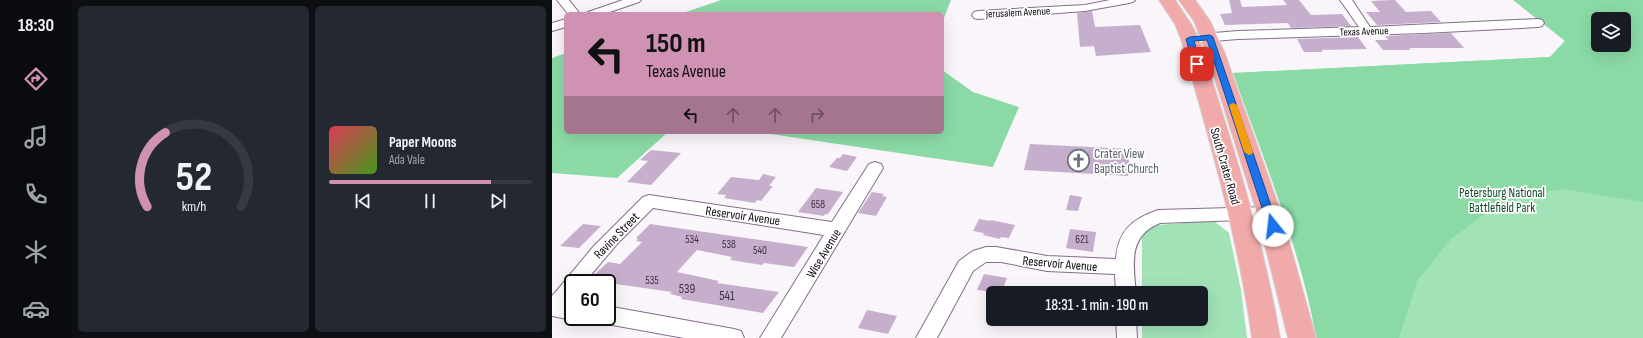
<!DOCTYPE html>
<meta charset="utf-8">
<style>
body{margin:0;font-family:"Sofia Sans Condensed",sans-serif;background:#242831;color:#f1f3f6;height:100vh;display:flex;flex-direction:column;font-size:15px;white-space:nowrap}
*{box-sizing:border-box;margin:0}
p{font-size:13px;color:#9ea1a6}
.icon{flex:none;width:22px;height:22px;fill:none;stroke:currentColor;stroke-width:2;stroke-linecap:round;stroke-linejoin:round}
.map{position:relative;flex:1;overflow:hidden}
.drawer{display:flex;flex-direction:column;gap:6px;padding:6px;background:#0d0f14;width:480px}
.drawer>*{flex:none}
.hud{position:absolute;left:12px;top:12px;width:380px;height:122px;border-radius:6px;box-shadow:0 4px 16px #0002;background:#cf92b3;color:#111;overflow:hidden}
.fabs{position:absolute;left:1039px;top:12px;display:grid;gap:8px}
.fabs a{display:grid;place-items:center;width:40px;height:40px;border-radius:6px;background:#171b24;box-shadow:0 4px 16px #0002;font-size:20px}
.speed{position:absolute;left:12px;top:274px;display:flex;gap:8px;font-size:20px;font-weight:700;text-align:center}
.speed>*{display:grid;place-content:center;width:52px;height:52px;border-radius:50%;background:#171b24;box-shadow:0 4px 16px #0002;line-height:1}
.speed .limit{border:2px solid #111;border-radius:6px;background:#fff;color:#111}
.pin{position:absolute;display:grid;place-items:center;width:34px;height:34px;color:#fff;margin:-17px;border-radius:8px;box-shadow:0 2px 6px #0006}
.me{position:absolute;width:44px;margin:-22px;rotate:344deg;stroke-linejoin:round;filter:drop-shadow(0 0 3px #0008)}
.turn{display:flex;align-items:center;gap:14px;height:84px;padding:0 16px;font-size:18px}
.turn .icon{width:52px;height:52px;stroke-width:2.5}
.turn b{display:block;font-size:28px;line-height:34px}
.lanes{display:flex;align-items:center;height:38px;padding:0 16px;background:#0003;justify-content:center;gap:20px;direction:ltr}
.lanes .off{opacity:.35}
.drawer .card{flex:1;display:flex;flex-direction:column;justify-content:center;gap:6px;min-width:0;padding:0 14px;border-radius:6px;background:#242831}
.drawer .dial{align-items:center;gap:0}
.dial svg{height:104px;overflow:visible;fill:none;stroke:#363941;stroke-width:7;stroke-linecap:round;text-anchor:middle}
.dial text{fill:#f1f3f6;stroke:none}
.song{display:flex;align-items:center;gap:12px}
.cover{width:48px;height:48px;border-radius:6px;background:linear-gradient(135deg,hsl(350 70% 55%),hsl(100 70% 35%))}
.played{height:4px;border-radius:2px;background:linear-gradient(90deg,#cf92b3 80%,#363941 80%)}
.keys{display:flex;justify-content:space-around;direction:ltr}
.drawer .tiles{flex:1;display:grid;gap:6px;grid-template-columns:repeat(2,1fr)}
.trip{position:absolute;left:434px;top:286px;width:222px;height:40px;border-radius:6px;background:#171b24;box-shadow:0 4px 16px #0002;font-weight:600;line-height:40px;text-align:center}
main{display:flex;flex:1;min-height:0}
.dock{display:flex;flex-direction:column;width:72px;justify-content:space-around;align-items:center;background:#090b0e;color:#9ea1a6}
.dock .icon{width:28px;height:28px}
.dock .active{color:#cf92b3}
.dock b{font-size:18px;color:#f1f3f6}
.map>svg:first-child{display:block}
.green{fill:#a1e2b6;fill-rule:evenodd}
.forest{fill:#8bdaa6;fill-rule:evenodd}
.building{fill:#c6afcc}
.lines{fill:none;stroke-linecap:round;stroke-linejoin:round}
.minor-casing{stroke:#836e88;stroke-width:2}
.primary-casing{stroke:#d4d3d4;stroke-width:2}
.minor{fill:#fff;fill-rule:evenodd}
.primary{fill:#f1aaaa;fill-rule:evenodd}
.route{fill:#1a73e8;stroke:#114b97}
.slow{fill:#f59e0b}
.labels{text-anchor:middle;stroke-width:3.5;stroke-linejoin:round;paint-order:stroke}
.far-street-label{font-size:11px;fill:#100812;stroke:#fff}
.number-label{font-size:11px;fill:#3e3240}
.worship-label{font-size:13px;fill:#5b616d;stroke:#fff;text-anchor:start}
.street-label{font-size:13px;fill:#100812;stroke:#fff}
.park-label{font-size:13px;fill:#0f4b2a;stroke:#fff}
.near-number-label{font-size:13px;fill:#3e3240}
</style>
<main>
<nav class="dock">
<b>18:30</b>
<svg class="icon active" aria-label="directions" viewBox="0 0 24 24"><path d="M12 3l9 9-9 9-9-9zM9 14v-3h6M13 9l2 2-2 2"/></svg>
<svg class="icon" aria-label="music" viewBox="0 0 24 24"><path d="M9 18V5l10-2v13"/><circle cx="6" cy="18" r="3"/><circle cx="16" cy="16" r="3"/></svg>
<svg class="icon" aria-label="phone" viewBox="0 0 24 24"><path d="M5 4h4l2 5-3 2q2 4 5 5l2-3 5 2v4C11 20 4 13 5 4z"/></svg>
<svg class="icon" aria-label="climate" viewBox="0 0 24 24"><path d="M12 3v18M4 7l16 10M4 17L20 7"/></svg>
<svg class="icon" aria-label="car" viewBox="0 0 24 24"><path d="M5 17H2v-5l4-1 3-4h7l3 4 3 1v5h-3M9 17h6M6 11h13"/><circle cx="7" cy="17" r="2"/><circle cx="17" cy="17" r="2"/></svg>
</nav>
<section class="drawer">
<div class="tiles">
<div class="card dial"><svg viewBox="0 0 100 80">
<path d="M14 69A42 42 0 1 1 86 69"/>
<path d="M14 69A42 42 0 0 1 28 12" stroke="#cf92b3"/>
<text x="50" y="56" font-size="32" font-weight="700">52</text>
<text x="50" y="72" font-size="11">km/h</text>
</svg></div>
<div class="card">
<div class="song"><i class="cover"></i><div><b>Paper Moons</b><p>Ada Vale</p></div></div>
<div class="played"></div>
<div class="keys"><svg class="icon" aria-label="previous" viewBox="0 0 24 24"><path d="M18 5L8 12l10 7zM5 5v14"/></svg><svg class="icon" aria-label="pause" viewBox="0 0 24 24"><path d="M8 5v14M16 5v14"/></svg><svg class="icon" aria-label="next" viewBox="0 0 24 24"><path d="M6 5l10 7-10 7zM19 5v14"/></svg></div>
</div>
</div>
</section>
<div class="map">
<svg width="1091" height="338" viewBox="0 0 1091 338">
<rect width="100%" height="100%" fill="#faf5fb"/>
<path class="green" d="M1091 0V338H765C747 247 712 160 681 73L998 57 1013 41 993 16ZM1046 19H1072V45H1046Z
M662 221 677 233 689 290 695 338H590V319H649V293H590V226Z"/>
<path class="forest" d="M169 0H399L390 23V14H128Z
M961 0H1091V202L1011 189 983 193 941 208 899 239 865 281 847 338H764C749 247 712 159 681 73L998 57 1013 41ZM1046 19H1072V45H1046Z
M14 53V132H116L65 178 0 173V58Z
M390 70 421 92 467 107 441 167 205 132H390Z"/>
<path class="building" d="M677 0H688L690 7 735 5 731 0H747L759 15 790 14 799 26 739 28 736 23 673 25 668 14 680 13Z
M840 0H843L854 12 879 11 889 22 825 25 814 12H828L819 1Z
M540 11 543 27 588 25 599 52 544 56 542 46 528 47 525 13Z
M899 33 912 48H857L859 50H831L823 40H836L833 36Z
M806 37 815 49 770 50V52H752L745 39Z
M478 144 578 149 576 176 472 170Z
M99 150 129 153 99 185 75 182 96 161 88 160Z
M291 154 305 157 295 171 277 167 285 158H288Z
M211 174 224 177 217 186H221L209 201 205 200 203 203 172 198 174 195 165 194 179 177 207 180Z
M264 188 291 192 276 214H273L272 216 246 212Z
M320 192 332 194 330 196 335 197 324 216 306 213Z
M518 195 530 197 526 211 514 210Z
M427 219 438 221 439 220 463 225 457 238 449 237 448 239 431 235 432 233 421 231Z
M31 224 49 226 27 248 8 246Z
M98 224 187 237 256 247 242 267 212 263 210 265 178 260 180 257 145 250 125 272 167 281 165 283 227 292 211 313 129 299 130 297 118 294 120 292 64 284 39 278 56 262 68 264 90 242 84 241 86 239 84 238Z
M518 229 544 232 541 252 514 248Z
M432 274 455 278 449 293 425 290Z
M315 310 345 316 336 334 306 328Z"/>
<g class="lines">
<defs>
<path id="minor" d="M5 0H17L28 14H16Z
M71 0H89L87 2 52 14H34L36 12Z
M558 0H583L581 2 577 3 533 11 426 19 422 18 420 15 422 12 426 11 533 5Z
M788 0H800L818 27 986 19 990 20 992 23 990 26 986 27 872 33 686 39 638 43 634 42 632 39 634 36 638 35 686 31 807 27Z
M14 19V27L0 31V23Z
M323 162 329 164 331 168 229 338H208L272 235 101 208 65 244 32 283H21V298L18 302H21V317H28L21 320 0 316V296L7 288 41 247 91 197 97 195 280 222 317 164Z
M717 207 723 208 726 213 723 218 717 219 608 223C576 236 581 264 584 293H564L563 274 495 271 449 262H434L421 271 385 338H364L407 261 421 251 434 247H444L495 256 564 259C566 231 580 219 606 210Z
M55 306 182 329 189 331 192 338H132L55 324 48 321 46 317H55Z
M564 319H584L585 338H565Z"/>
<path id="primary" d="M607 0H623L639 24 647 39C678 138 711 236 728 338H700C686 236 657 138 629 39L623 24Z
M627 0H643L658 21 673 54 729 213 764 338H736L705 213 655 54 642 21Z"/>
</defs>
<use href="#minor" class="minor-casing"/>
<use href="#primary" class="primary-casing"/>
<use href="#minor" class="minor"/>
<use href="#primary" class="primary"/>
</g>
<path class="route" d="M658 35 661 37 726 226 724 229H717L716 226 655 40 642 41 649 64 645 66 641 64 634 39 638 37Z"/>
<path class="slow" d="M681 103 685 105 701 152 700 154 697 155 692 152 677 105Z"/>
<defs>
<symbol id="church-ring" viewBox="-11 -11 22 22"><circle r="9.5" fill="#fff" stroke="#6b7280" stroke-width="1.5"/><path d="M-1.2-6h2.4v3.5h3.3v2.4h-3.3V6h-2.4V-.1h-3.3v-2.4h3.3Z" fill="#6b7280"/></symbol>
</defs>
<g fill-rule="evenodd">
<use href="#church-ring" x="514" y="148" width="25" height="25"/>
</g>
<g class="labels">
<g class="far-street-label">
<text transform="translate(466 12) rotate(-3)" y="4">Jerusalem Avenue</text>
<text transform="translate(812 31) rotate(-2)" y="4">Texas Avenue</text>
</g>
<g class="number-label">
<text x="266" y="208">658</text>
<text x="140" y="243">534</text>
<text x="530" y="243">621</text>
<text x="177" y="248">538</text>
<text x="208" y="254">540</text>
<text x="100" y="284">535</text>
</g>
<g class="worship-label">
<text x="542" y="158">Crater View<tspan x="542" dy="15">Baptist Church</tspan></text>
</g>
<g class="street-label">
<text transform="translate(674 166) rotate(74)" y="5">South Crater Road</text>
<text transform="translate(191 215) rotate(8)" y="5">Reservoir Avenue</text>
<text transform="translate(64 235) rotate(-46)" y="5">Ravine Street</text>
<text transform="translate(271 253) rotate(-59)" y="5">Wise Avenue</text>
<text transform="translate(508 263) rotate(5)" y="5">Reservoir Avenue</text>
</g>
<g class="park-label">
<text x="950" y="197">Petersburg National<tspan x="950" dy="15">Battlefield Park</tspan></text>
</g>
<g class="near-number-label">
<text x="135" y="293">539</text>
<text x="175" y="300">541</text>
</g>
</g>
</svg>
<div class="fabs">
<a><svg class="icon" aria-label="layers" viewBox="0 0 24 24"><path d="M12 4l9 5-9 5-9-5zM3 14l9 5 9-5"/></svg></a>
</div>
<div class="speed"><div class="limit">60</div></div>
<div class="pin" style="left:645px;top:64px;background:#d93025"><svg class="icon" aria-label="arrive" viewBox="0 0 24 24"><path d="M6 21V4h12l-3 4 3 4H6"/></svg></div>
<svg class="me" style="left:721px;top:226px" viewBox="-20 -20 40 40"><circle r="19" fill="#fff"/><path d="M0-13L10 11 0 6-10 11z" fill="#1a73e8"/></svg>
<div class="trip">18:31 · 1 min · 190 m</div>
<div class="hud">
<div class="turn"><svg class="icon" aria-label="left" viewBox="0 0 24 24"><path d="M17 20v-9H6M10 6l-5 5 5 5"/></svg><div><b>150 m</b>Texas Avenue</div></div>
<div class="lanes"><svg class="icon" aria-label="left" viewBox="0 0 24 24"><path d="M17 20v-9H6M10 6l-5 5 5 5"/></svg><svg class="icon off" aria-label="ahead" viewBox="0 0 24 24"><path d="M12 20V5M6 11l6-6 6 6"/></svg><svg class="icon off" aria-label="ahead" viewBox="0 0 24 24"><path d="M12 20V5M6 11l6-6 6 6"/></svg><svg class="icon off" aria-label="right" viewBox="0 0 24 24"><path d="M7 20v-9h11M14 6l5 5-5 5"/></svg></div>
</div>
</div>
</main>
